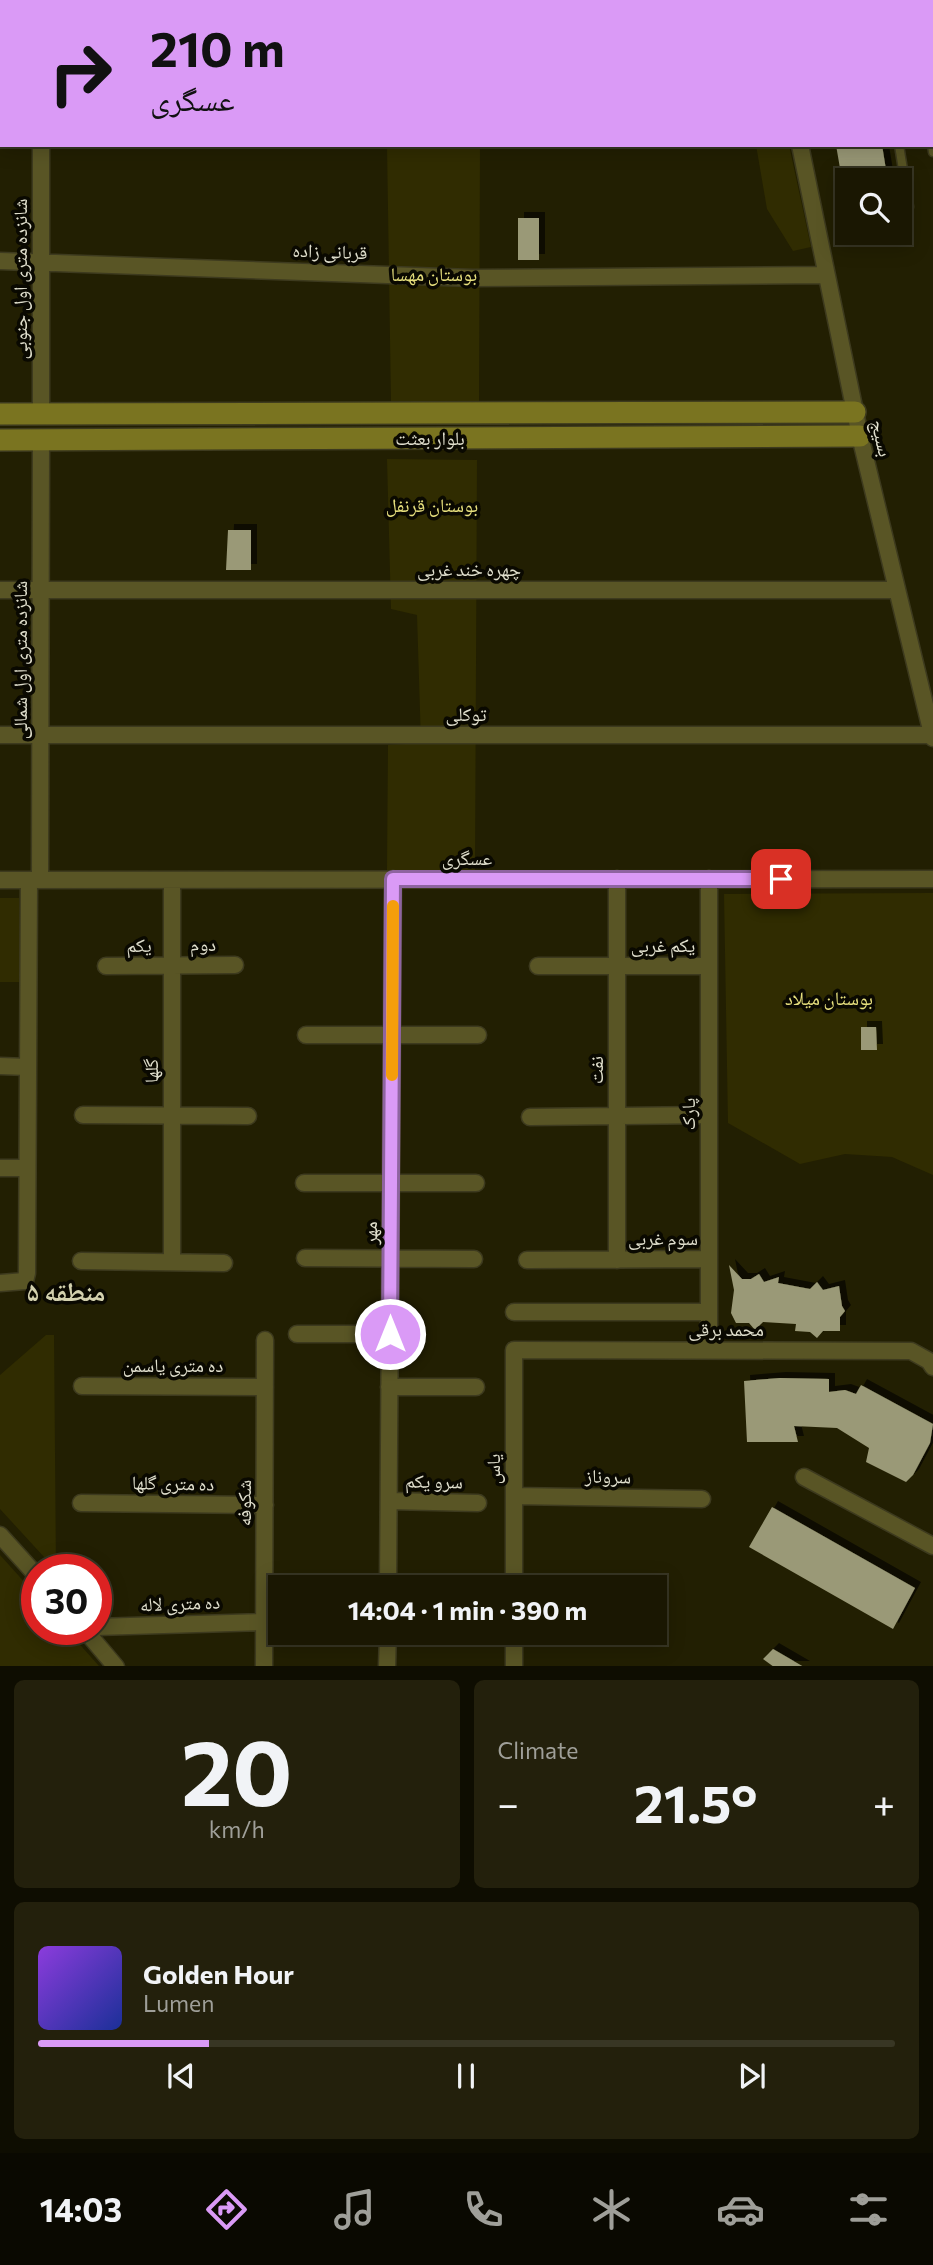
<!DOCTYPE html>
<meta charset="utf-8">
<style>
body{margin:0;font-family:Commissioner,"Noto Naskh Arabic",sans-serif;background:#23200c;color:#f1f3f6;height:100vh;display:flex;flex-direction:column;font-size:26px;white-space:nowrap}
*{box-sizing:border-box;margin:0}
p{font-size:23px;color:#9f9f99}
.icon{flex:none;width:38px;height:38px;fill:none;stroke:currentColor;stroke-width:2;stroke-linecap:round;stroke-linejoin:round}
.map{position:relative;height:1666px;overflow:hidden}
.panel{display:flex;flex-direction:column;gap:14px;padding:14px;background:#0e0d01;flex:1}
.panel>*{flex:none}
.top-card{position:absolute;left:0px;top:0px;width:934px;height:147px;box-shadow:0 4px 18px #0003,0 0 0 2px #383624;background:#da9af6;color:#111;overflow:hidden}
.fabs{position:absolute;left:835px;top:168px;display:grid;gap:14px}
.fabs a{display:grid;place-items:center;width:77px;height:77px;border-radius:0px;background:#1a1702;box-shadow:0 4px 18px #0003,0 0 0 2px #383624;font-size:35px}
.speed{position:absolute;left:21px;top:1554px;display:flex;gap:14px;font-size:35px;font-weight:700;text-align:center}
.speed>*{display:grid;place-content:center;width:91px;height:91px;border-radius:50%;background:#1a1702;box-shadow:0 4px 18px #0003,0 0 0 2px #383624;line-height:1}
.speed .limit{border:10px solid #d22;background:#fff;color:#111}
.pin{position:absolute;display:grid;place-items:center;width:60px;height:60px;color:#fff;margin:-30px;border-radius:14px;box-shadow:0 4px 10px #0006}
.me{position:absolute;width:77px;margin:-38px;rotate:0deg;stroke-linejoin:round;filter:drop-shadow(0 0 5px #0008)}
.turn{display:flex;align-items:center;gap:24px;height:147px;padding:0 35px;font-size:32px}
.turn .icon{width:91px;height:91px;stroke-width:2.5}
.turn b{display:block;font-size:49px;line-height:60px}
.big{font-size:52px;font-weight:700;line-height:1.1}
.panel .card{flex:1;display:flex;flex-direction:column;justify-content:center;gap:10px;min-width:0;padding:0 24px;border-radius:10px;background:#23200c}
.panel .dial{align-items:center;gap:0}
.dial b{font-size:91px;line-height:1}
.song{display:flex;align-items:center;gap:21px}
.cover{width:84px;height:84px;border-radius:10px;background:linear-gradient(135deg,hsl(270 70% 55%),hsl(230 70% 35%))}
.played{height:7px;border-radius:4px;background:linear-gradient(90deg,#da9af6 20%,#383624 20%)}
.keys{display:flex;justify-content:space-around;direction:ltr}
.heat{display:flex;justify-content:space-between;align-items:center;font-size:38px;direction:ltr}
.panel .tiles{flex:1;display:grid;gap:14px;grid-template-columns:1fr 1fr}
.card:last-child{grid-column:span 2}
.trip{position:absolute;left:268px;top:1575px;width:399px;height:70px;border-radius:0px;background:#1a1702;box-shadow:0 4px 18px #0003,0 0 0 2px #383624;font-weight:700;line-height:70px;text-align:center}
.dock{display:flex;height:112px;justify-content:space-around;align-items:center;background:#0a0901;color:#9f9f99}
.dock .icon{width:49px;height:49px}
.dock .active{color:#da9af6}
.dock b{font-size:32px;color:#f1f3f6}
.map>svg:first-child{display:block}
.green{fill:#302c01}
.building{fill:#9a9977;filter:url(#shadow)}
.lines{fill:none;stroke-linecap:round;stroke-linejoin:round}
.lane-casing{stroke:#3d3a1e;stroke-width:11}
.street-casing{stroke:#3d3a1e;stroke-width:19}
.secondary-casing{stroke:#3d3a1e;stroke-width:24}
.lane{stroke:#595525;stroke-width:8}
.street{stroke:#595525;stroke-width:16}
.secondary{stroke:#7a7420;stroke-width:21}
.route-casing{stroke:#8e64a0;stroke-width:18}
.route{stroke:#da9af6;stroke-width:12}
.slow{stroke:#f59e0b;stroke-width:12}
.labels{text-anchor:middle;stroke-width:7;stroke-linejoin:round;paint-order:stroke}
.street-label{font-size:19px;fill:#e0dfcd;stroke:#0a0901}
.park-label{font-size:19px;fill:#e7e07d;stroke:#0a0901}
.district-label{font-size:26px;font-weight:bold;fill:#d3d1ae;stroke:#0a0901}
</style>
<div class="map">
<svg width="933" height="1667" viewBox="0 0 933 1667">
<defs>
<filter id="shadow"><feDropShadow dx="6" dy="-6" stdDeviation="0" flood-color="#0009"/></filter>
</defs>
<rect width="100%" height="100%" fill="#221f02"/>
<path class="green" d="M387 145H480L479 402H391Z
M756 145H789L811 247 793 251 767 209Z
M387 459 477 460 475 870H387L388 745 421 743 417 615 391 609Z
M933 893V1175L892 1157 845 1154 800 1164 728 1123 724 894Z
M0 898H19L20 982H0Z
M46 1335H54L56 1570 0 1509V1375Z
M0 1555 37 1596V1629H66L99 1666H0Z"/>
<path class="building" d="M836 145H882L887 176 842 180Z
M518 218H539V260H518Z
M228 530H251V570H226Z
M861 1027H876L877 1050H861Z
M729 1265 742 1279H751L759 1274 764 1282 779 1277 778 1283 810 1289 817 1282 823 1290 839 1286 842 1306 845 1311 840 1317V1331H823L817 1338 810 1332 795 1331 796 1324 763 1322 755 1330 749 1323H736L731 1313 734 1290Z
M780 1378 829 1379V1392L845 1390 856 1394 861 1385 933 1424 930 1443 913 1475 906 1482 866 1462 869 1448 837 1428 794 1426 798 1442H747L744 1381Z
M772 1507 915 1588 893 1629 749 1547Z
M773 1649 804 1667H774L763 1659Z"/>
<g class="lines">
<defs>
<path id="lane" d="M907 0V2
M933 91V90
M899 145 909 207 900 209
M932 145 933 152
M841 189 847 218"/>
<path id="street" d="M771 0V2
M42 2V0
M0 116H2
M800 145 860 436 933 738
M0 261 472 278 826 275
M41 414V145
M0 590H897
M0 735H932
M40 879 41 440
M0 880 933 879
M172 880V1262
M106 966 235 965
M538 966H709
M306 1035H478
M0 1066 28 1067
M83 1115 248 1116
M530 1117 709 1115
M0 1168H27
M304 1183H476
M305 1258 474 1259
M527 1260 709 1259
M617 1260V879
M81 1261 224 1263
M0 1283 25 1281 27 1273 29 880
M514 1312H709
M297 1334H390
M709 1350V879
M82 1386 265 1387
M389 1387H476
M804 1477 933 1546
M514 1496 702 1499
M389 1501 478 1503
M81 1503 265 1505
M0 1535 37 1576
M388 1587 393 879
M514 1587V1350L911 1351 929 1361 933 1367
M96 1627 264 1622
M84 1629 116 1667
M264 1667 265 1340
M387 1667 388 1633
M514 1667V1633"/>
<path id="secondary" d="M0 414 855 412
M0 440 860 436"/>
</defs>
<use href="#lane" class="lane-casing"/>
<use href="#street" class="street-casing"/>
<use href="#secondary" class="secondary-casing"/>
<use href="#lane" class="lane"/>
<use href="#street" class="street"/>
<use href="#secondary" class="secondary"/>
</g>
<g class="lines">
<defs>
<path id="route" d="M390 1334 393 879H781"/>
</defs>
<use href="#route" class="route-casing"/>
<use href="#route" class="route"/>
<path class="slow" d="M392 1075 393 906"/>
</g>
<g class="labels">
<g class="street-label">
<text transform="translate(330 251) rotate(2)" y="7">قربانی زاده</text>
<text transform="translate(20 279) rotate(-90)" y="7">شانزده متری اول جنوبی</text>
<text x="430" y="445">بلوار بعثت</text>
<text transform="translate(882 438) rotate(77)" y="7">بسیج</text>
<text x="469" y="576">چهره خند غربی</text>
<text transform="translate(20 660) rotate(-90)" y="7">شانزده متری اول شمالی</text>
<text x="466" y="721">توکلی</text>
<text x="467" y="865">عسگری</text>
<text transform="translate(203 944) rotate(-1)" y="7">دوم</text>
<text transform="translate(139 945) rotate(-1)" y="7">یکم</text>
<text x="663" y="952">یکم غربی</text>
<text transform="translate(596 1070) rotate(-90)" y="7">نفت</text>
<text transform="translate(151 1071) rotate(-90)" y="7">گلها</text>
<text transform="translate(688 1114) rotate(-90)" y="7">پارک</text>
<text transform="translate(370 1233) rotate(-90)" y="7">مهر</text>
<text x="663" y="1245">سوم غربی</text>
<text x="726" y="1336">محمد برقی</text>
<text x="173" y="1372">ده متری یاسمن</text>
<text transform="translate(493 1469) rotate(-90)" y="7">یاس</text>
<text transform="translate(608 1476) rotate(1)" y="7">سروناز</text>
<text transform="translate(434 1481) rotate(1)" y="7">سرو یکم</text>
<text transform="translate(173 1483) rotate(1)" y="7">ده متری گلها</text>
<text transform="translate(244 1503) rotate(-90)" y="7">شکوفه</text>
<text transform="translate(180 1603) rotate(-2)" y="7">ده متری لاله</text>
</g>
<g class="park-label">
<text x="434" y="281">بوستان مهسا</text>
<text x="432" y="512">بوستان قرنفل</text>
<text x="829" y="1005">بوستان میلاد</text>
</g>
<g class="district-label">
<text x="66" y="1301">منطقه ۵</text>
</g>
</g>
</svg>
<div class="fabs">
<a><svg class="icon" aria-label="search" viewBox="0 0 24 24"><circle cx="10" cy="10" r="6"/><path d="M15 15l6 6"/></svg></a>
</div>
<div class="speed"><div class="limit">30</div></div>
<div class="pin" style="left:781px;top:879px;background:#d93025"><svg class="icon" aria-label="arrive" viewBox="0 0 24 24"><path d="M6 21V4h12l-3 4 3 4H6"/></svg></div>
<svg class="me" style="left:390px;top:1334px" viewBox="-20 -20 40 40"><circle r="17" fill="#da9af6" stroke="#fff" stroke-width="3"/><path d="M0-11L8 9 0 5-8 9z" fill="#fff"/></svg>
<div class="trip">14:04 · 1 min · 390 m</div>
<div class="top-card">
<div class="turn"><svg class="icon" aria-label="right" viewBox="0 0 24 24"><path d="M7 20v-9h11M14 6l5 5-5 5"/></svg><div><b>210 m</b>عسگری</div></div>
</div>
</div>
<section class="panel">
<div class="tiles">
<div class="card dial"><b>20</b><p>km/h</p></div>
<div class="card"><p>Climate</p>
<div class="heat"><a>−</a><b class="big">21.5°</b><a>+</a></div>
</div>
<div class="card">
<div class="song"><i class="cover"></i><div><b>Golden Hour</b><p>Lumen</p></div></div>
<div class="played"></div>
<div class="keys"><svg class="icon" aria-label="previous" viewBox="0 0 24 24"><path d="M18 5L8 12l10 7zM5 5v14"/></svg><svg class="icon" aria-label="pause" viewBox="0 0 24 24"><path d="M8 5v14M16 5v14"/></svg><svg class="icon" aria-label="next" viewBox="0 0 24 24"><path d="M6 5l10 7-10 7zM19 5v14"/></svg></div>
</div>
</div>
</section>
<nav class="dock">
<b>14:03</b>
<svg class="icon active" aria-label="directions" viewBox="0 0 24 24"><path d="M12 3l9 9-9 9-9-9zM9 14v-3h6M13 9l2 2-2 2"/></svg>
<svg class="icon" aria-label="music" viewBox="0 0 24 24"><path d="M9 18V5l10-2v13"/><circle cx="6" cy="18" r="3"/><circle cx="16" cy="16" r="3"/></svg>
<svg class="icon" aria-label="phone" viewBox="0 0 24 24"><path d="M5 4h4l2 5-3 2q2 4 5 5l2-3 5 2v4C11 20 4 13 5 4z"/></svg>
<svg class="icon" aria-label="climate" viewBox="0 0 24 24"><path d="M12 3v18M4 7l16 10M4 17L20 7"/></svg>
<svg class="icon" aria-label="car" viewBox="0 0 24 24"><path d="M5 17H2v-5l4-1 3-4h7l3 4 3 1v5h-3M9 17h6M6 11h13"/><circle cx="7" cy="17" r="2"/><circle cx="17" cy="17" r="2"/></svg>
<svg class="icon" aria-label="filters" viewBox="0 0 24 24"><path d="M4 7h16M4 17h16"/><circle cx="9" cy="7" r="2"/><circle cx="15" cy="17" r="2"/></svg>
</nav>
